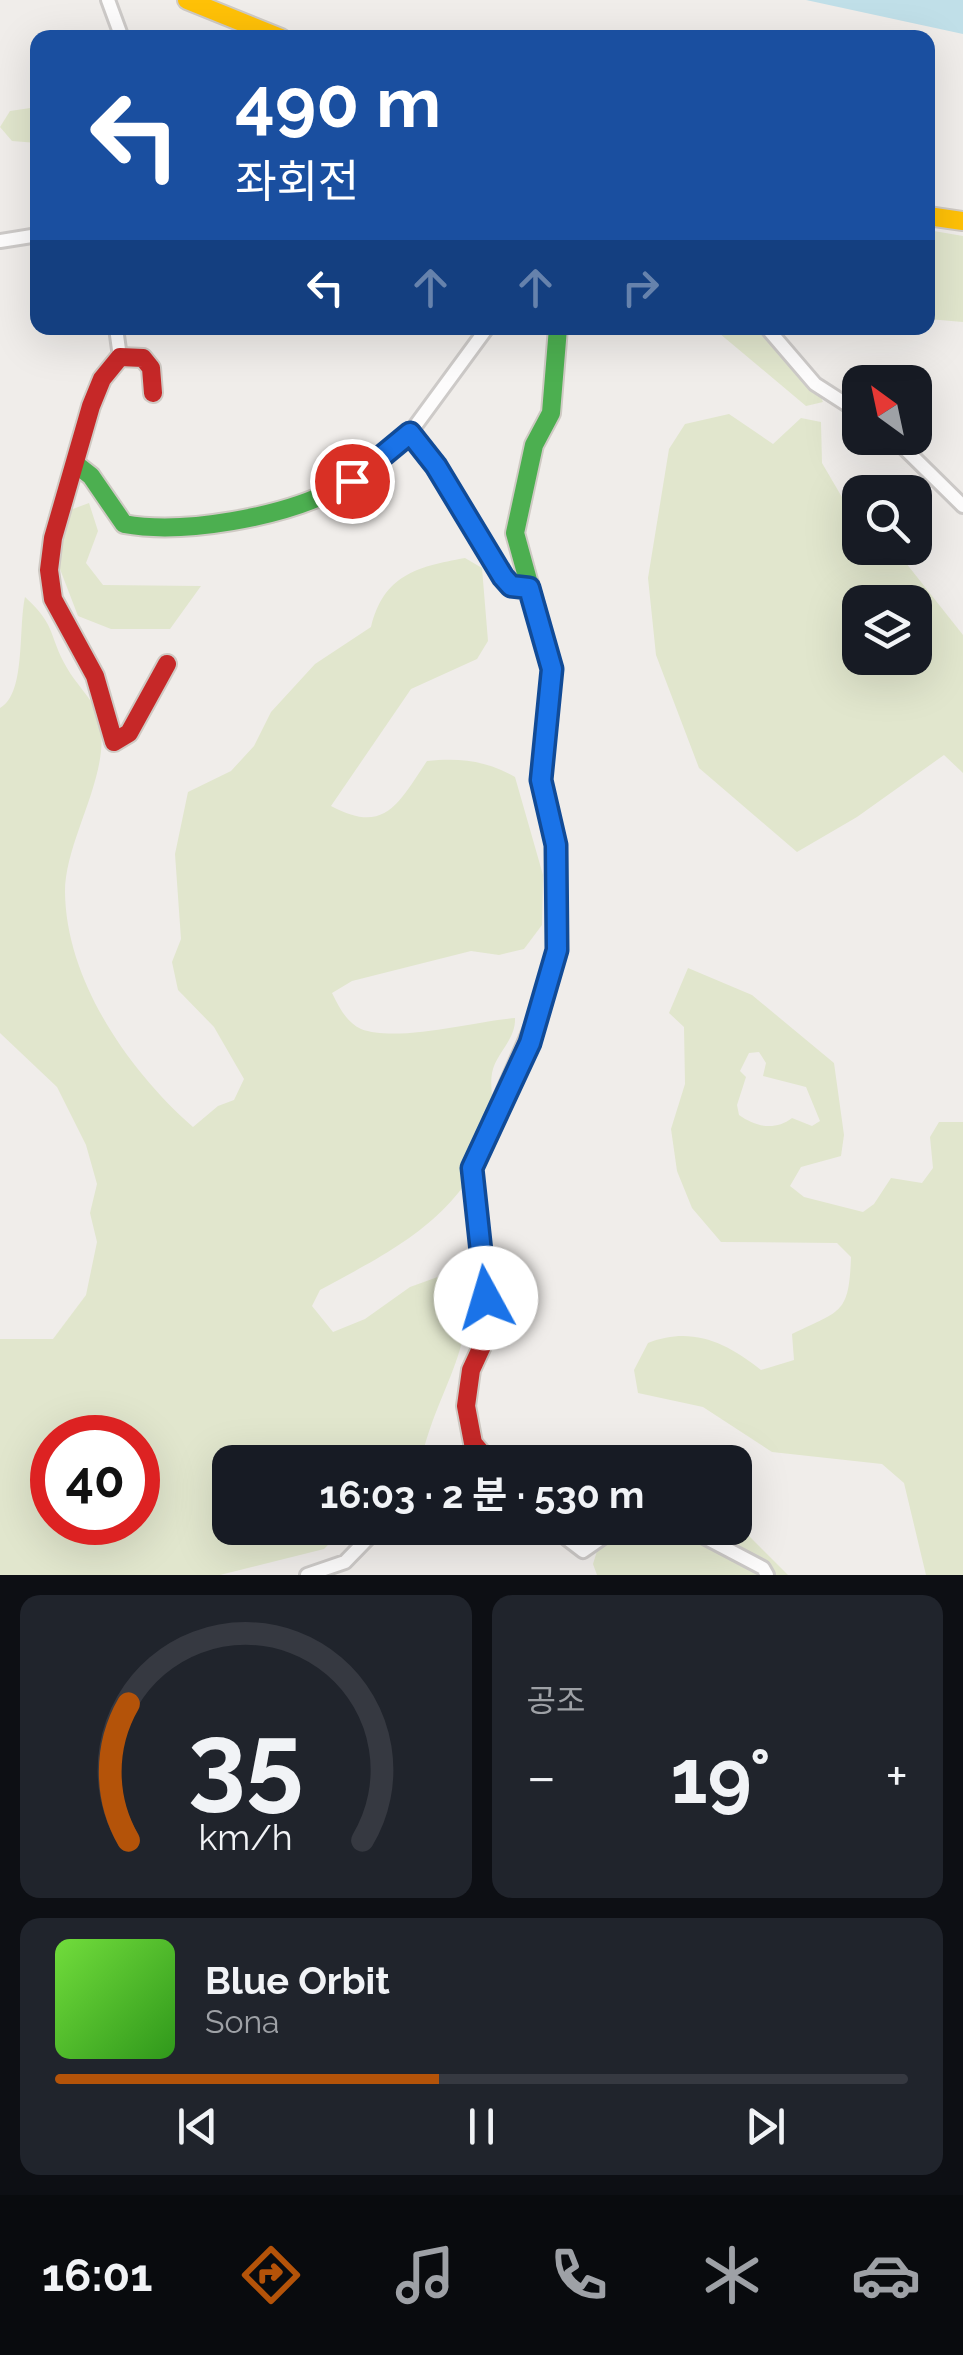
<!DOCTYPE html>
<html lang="ko">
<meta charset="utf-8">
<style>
body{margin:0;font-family:Raleway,"Noto Sans KR",sans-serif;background:#20242c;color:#f1f3f6;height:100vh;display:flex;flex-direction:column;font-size:38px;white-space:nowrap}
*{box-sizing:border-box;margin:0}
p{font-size:32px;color:#9ea1a6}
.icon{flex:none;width:55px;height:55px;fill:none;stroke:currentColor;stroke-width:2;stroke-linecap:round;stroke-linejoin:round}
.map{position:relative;height:1575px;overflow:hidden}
.details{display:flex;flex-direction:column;gap:20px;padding:20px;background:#0d0f14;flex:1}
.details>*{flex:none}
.hud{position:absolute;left:30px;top:30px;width:905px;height:305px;border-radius:20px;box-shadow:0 10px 40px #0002;background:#1a4fa0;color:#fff;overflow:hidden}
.needle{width:65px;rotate:327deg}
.fabs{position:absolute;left:842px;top:365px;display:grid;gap:20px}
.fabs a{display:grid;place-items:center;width:90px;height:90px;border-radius:20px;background:#171b24;box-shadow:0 10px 40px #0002;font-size:50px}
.speed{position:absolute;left:30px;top:1415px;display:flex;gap:20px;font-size:50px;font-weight:700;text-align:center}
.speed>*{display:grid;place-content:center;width:130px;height:130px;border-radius:50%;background:#171b24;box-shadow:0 10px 40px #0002;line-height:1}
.speed .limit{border:15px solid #d22;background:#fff;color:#111}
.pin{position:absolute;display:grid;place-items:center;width:85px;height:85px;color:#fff;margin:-42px;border:5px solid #fff;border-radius:50%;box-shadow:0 2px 10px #0007}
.me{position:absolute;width:110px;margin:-55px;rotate:354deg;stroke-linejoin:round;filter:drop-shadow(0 0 8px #0008)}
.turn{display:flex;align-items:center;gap:35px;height:210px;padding:0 40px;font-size:45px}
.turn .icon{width:130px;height:130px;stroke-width:2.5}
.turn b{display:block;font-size:70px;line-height:85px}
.lanes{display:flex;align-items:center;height:95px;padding:0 40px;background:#0003;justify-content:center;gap:50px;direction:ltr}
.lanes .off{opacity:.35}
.big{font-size:75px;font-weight:700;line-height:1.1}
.details .card{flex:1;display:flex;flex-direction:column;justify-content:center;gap:15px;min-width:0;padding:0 35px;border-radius:20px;background:#20242c}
.details .dial{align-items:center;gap:0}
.dial svg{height:260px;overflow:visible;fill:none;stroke:#363941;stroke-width:7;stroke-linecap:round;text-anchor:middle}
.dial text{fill:#f1f3f6;stroke:none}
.song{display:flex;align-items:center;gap:30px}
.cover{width:120px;height:120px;border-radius:15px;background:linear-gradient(135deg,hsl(100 70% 55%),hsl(110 70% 35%))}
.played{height:10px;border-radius:5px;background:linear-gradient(90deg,#b45309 45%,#363941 45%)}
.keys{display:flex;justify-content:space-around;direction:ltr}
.heat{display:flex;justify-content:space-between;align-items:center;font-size:55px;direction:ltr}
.details .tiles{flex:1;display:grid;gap:20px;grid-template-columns:1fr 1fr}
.card:last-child{grid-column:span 2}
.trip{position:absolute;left:212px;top:1445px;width:540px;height:100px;border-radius:20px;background:#171b24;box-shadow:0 10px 40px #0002;font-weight:700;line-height:100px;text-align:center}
.dock{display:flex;height:160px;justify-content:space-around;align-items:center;background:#090b0e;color:#9ea1a6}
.dock .icon{width:70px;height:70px}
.dock .on{color:#b45309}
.dock b{font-size:45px;color:#f1f3f6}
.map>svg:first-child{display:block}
.green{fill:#e1e6cd;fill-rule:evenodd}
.water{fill:#c0dfe8}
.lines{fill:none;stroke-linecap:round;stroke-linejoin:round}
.street-casing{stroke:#cdcac8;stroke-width:18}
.fast-casing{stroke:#cfcac4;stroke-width:22}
.slow-casing{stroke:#cfcac4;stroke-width:22}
.jam-casing{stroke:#cfcac4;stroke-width:22}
.street{stroke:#fdfcfc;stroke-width:12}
.fast{stroke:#4caf50;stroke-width:18}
.slow{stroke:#ffc107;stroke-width:18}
.jam{stroke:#c62828;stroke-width:18}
.route-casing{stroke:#114b97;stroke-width:25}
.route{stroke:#1a73e8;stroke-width:18}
</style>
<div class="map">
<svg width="963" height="1575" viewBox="0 0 963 1575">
<rect width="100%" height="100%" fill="#f0edea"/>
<path class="green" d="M37 107V143L12 141 0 127 10 111Z
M928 230 963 236V322L928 319Z
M713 328H806L803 332 778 336 815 384 823 402 806 406Z
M729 414 773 444 801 418 821 422 822 463 860 528V548H890L898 553 963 635V773L944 755 857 817 797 852 699 768 656 655 648 578 669 449 685 424ZM915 602V658H860V602Z
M89 503 98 531 86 563 103 585 201 586 170 629H111L78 616 50 543 62 513Z
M465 558 482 568 488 641 477 659 411 689 331 806C385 835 398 804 427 761 460 758 485 760 515 777L543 875 542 925 524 949 499 955 471 951 352 981 332 993C339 1007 346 1022 361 1029 397 1043 476 1021 515 1018 516 1040 496 1053 492 1073 489 1090 496 1110 492 1127 467 1215 394 1250 320 1290L312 1306 333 1332 365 1319 410 1287 457 1270 466 1276C475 1349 440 1386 423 1452L410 1462H230V1528H345L324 1549 220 1575H0V1339H53L86 1295 97 1242 90 1213 97 1184 86 1145 57 1087 0 1033V708C26 694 18 629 25 597 57 626 48 635 67 668 75 683 91 697 97 713 117 767 65 836 65 892 66 980 128 1070 193 1127L218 1106 234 1100 244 1079 214 1027 178 990 172 962 181 939 175 854 188 792 231 771 254 746 271 712 315 664 371 627C384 575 416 567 465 558ZM52 1438H138V1522H52Z
M688 968 752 995 834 1063 844 1135 841 1156 801 1167 790 1186 804 1197 863 1212 874 1204 891 1178 922 1183 933 1168 930 1137 939 1122H963V1575H926L904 1483 882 1464 772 1452 703 1407 638 1393 634 1370 648 1343C691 1326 726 1342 761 1370L794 1360 792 1334C841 1310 849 1315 851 1257L837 1243 721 1242 692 1208 677 1171 671 1129 685 1084 684 1027 669 1013ZM759 1052 766 1063 763 1076 806 1087 820 1121 812 1126 792 1118C775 1131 756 1127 739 1115L737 1105 746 1077 740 1071 749 1053Z
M735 1522 788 1575H597L593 1564 604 1528H735Z"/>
<path class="water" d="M806 0H963V34Z"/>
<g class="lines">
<defs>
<path id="street" d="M108 0 122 38
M0 241 38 235
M116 328 120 357
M487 328 410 433 436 465 503 577 511 587 529 589
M767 328 815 384 860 413
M894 438 963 506
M553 1528 583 1551 616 1528
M687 1528 763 1568 767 1575
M307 1575 345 1562 378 1528"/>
<path id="fast" d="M77 465 91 476 124 524C183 535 283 517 336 489 364 475 387 454 410 433
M543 635 515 533 534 445 551 413 558 328"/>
<path id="slow" d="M187 0 281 38
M928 216 963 221
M537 1019 557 949 556 845 541 780 552 669 543 635"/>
<path id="jam" d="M153 393 151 368 143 358 120 357 102 379 91 406 53 538 49 570 53 599 95 676 114 742 129 733 167 664
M489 1462 473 1443 466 1406 471 1370 489 1331 472 1168 537 1019"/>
</defs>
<use href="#street" class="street-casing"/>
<use href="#fast" class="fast-casing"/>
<use href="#slow" class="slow-casing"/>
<use href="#jam" class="jam-casing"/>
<use href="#street" class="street"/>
<use href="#fast" class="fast"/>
<use href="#slow" class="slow"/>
<use href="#jam" class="jam"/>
</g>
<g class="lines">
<defs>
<path id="route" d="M352 481 410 433 436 466 503 577 511 586 529 588 552 669 541 780 556 845 557 950 530 1043 472 1168 486 1298"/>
</defs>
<use href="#route" class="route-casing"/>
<use href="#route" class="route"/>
</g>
</svg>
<div class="fabs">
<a><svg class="needle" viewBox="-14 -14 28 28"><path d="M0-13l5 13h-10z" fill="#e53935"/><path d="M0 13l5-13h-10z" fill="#9ea1a6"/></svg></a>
<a><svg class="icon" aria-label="search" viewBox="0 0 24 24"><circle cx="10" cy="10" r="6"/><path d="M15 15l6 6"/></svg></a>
<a><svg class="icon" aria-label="layers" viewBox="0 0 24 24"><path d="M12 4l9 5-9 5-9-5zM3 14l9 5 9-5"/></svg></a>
</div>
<div class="speed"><div class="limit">40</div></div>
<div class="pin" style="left:352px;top:481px;background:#d93025"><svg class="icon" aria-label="arrive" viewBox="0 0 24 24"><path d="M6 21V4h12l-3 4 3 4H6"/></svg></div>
<svg class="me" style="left:486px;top:1298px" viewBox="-20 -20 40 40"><circle r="19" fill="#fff"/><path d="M0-13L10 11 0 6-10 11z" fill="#1a73e8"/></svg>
<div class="trip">16:03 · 2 분 · 530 m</div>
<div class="hud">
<div class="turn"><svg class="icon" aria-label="left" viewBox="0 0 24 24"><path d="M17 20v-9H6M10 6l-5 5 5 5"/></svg><div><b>490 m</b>좌회전</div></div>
<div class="lanes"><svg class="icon" aria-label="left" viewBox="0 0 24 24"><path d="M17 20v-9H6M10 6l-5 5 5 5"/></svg><svg class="icon off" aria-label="ahead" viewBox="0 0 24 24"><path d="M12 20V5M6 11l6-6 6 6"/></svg><svg class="icon off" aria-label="ahead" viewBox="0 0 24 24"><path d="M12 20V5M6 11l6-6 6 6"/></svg><svg class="icon off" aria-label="right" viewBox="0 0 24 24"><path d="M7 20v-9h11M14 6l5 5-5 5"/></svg></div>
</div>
</div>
<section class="details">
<div class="tiles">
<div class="card dial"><svg viewBox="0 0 100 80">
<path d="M14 69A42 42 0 1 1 86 69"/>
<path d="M14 69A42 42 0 0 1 14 27" stroke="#b45309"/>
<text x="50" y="56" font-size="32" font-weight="700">35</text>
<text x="50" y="72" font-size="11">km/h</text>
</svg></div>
<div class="card"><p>공조</p>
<div class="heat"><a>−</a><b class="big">19°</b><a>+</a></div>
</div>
<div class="card">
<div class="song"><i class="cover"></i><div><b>Blue Orbit</b><p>Sona</p></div></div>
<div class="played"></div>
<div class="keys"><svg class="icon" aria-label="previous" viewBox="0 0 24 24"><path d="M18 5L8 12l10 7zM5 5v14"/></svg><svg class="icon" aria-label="pause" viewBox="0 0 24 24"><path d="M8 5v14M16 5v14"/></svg><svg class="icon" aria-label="next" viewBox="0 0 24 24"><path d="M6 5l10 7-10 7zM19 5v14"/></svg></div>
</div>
</div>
</section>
<nav class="dock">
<b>16:01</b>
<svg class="icon on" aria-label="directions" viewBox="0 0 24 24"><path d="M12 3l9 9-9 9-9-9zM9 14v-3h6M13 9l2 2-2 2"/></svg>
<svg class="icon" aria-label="music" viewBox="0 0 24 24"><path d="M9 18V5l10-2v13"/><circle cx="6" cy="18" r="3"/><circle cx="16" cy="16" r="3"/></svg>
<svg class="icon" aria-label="phone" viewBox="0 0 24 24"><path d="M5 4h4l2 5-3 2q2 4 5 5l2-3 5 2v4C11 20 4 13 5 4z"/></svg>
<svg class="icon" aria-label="climate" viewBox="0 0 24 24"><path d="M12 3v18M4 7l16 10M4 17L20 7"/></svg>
<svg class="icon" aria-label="car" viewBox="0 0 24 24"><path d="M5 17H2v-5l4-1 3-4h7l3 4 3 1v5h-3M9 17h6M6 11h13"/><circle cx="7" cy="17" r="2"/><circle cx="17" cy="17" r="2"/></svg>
</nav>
